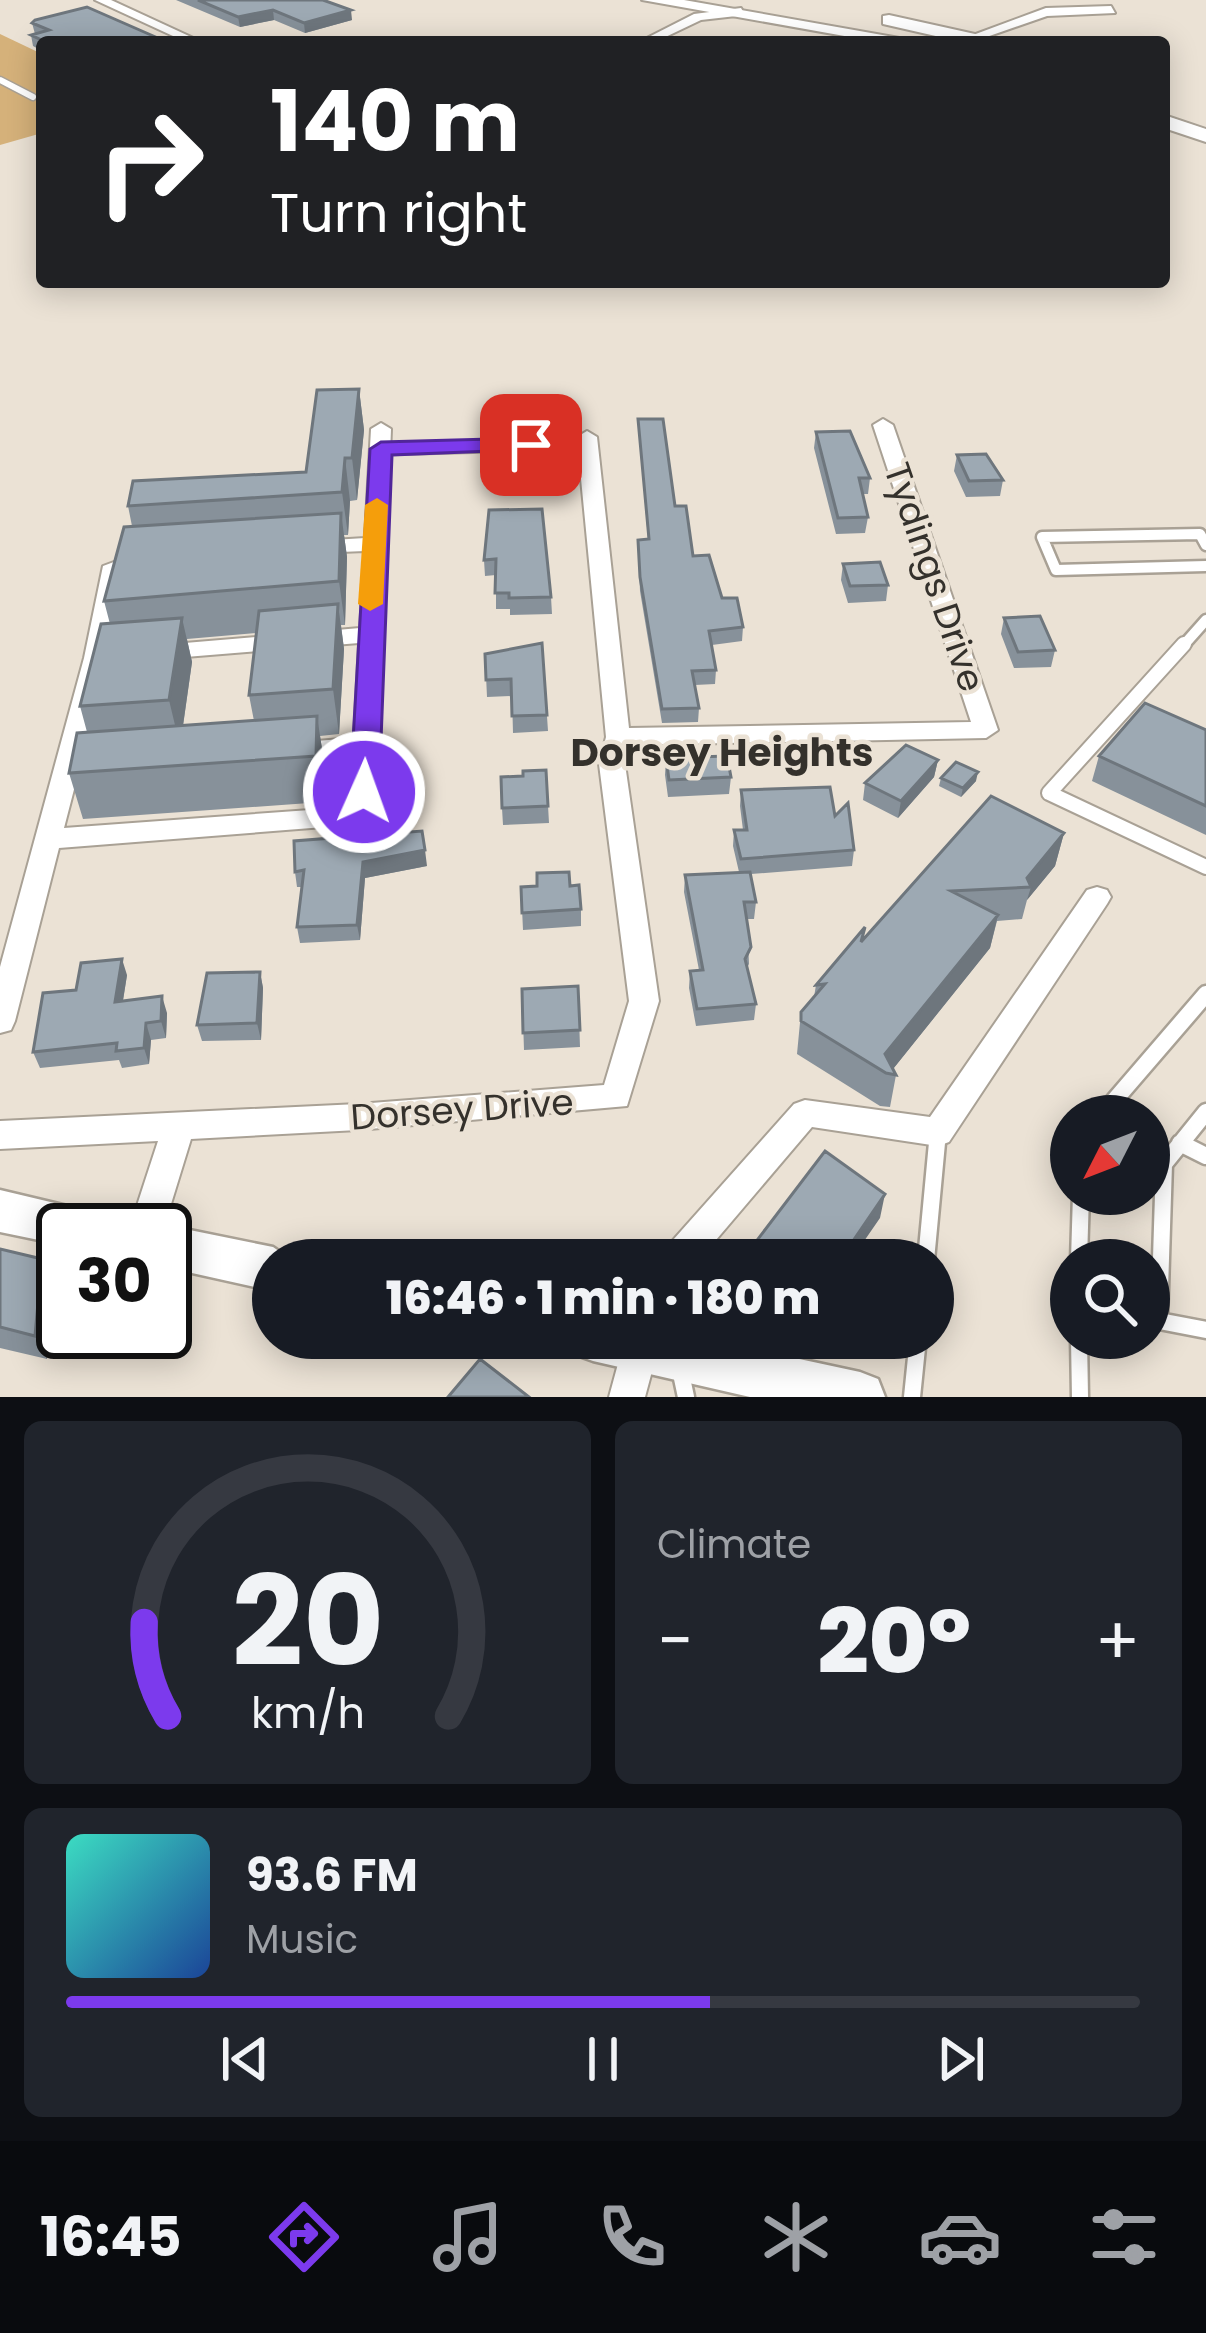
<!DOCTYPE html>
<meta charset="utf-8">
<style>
body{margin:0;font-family:Poppins,sans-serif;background:#20242c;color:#f1f3f6;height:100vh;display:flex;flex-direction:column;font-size:45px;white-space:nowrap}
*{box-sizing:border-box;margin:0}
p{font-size:39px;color:#9ea1a6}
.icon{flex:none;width:66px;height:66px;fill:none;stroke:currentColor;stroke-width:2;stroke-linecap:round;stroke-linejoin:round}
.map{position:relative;height:1397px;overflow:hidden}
.details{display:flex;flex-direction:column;gap:24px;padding:24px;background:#0d0f14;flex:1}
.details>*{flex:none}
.hud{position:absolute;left:36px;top:36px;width:1134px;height:252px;border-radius:12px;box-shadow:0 6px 30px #0003;background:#202124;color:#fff;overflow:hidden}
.needle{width:78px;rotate:228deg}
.controls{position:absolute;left:1050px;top:1095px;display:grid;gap:24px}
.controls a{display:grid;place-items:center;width:120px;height:120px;border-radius:50%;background:#171b24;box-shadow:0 6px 30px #0003;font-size:60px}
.speed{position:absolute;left:36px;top:1203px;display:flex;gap:24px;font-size:60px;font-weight:700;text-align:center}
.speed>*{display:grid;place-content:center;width:156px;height:156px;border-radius:50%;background:#171b24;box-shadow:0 6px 30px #0003;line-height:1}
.speed .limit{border:6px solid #111;border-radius:18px;background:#fff;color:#111}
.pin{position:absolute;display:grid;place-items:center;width:102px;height:102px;color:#fff;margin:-51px;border-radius:24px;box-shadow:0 6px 18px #0006}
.me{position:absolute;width:132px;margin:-66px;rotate:2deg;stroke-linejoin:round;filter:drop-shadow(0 0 9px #0008)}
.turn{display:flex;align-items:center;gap:42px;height:252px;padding:0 36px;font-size:54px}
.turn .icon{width:156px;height:156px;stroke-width:2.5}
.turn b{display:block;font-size:84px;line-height:102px}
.big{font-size:90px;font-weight:800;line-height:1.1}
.details .tile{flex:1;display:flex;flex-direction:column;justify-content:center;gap:18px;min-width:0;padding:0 42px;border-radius:18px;background:#20242c}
.details .dial{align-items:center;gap:0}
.dial svg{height:312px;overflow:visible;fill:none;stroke:#363941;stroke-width:7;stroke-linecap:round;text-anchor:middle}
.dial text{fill:#f1f3f6;stroke:none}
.song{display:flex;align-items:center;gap:36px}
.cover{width:144px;height:144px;border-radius:18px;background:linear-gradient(135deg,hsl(170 70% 55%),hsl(220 70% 35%))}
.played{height:12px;border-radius:6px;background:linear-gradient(90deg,#7c3aed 60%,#363941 60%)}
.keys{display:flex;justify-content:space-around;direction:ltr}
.heat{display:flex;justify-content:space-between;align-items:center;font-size:66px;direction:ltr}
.details .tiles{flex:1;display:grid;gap:24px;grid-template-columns:1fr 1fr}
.tile:last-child{grid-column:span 2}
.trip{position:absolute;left:252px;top:1239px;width:702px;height:120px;border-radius:60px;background:#171b24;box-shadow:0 6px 30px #0003;font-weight:800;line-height:120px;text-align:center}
.tabs{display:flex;height:192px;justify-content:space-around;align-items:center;background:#090b0e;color:#9ea1a6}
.tabs .icon{width:84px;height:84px}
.tabs .current{color:#7c3aed}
.tabs b{font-size:54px;color:#f1f3f6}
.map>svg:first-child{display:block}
.green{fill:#d5b17a}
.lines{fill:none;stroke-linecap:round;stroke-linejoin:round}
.lane-far3-casing{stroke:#a9a195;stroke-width:9}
.lane-far2-casing{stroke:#a9a195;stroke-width:15}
.lane-far1-casing{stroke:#a9a195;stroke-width:18}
.lane-casing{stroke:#a9a195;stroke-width:21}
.street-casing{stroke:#a9a195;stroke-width:4}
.secondary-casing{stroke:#a9a195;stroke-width:5}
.primary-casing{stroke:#a9a195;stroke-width:4}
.lane-far3{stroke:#fff;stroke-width:6}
.lane-far2{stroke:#fff;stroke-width:10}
.lane-far1{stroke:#fff;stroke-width:14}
.lane{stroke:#fff;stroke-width:16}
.street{fill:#fff;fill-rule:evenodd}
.secondary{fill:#fff;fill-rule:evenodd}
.primary{fill:#fff;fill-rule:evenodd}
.wall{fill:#87919a;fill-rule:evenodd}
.shaded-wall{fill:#6e767d}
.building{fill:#9da9b3;stroke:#6e767d;stroke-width:3}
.route{fill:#7c3aed;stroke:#51269a;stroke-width:3}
.slow{fill:#f59e0b}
.labels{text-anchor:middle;stroke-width:9;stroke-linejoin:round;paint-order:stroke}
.street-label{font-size:36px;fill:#34312c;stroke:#ebe2d5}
.neighbourhood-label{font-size:39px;font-weight:bold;fill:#34312c;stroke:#ebe2d5}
</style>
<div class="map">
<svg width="1206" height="1397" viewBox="0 0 1206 1397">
<rect width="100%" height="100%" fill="#ebe2d5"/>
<path class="green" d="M0 34 42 54V133L0 145Z"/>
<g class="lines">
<defs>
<path id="lane-far3" d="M0 80 33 97"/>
<path id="lane-far2" d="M381 449 531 445
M1206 545 1200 534 1042 537 1056 570 1206 566
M1182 647 1206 620"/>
<path id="lane-far1" d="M1184 644 1049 793 1206 867"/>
<path id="lane" d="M1101 1116 1206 994
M1180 1143 1206 1156
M926 1260 938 1132
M1079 1260 1081 1194
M1149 1319 1206 1330
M1159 1321 1164 1164 1206 1112
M1079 1338 1080 1397
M680 1369 686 1397
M912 1397 918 1338"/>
<path id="street" d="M95 0H111L202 42H186Z
M1111 6 1115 13 1047 16 975 41 965 38 1046 8Z
M741 8 745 15 701 20 655 42H639L694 14Z
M883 419 893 425 998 730 986 738 629 745 625 764 659 1001 627 1106 358 1130 191 1139 163 1230H129L158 1141 0 1149V1121L358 1104 604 1085 629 1001 599 764 606 737 577 437 587 431 597 437 629 728 971 722 873 425Z
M381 423 391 429 377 792C362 815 349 820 324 827L59 848 15 1021 11 1030 0 1033V967L84 658 103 566 138 553 149 559 121 574 108 658 64 828 324 809C353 800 352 782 353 755L291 759 279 751 291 743 354 738 359 643 161 659 149 652 161 645 360 628 365 551 316 553 305 547 316 541 365 538 371 429Z
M1097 887 1107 890 1111 897 1107 904 949 1142 938 1146 812 1127 699 1260H660L665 1249 794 1104 805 1100 930 1117 1087 890Z
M625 1338H661L645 1397H609Z"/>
<path id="secondary" d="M0 1190 105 1215 112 1230H63V1245L0 1232Z
M165 1225 273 1247 292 1260H273V1291L165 1267V1230H151Z
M569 1338H702L860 1372 878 1379 885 1397H750L593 1361 576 1355Z"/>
<path id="primary" d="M642 0H684L922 42H878Z
M889 15 993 38 995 42H962L883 24V16Z
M1164 115 1206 129V142L1164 128Z"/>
</defs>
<use href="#lane-far3" class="lane-far3-casing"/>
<use href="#lane-far2" class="lane-far2-casing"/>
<use href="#lane-far1" class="lane-far1-casing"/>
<use href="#lane" class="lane-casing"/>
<use href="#street" class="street-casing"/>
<use href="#secondary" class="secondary-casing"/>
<use href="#primary" class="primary-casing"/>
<use href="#lane-far3" class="lane-far3"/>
<use href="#lane-far2" class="lane-far2"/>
<use href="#lane-far1" class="lane-far1"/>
<use href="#lane" class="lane"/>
<use href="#street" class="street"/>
<use href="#secondary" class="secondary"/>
<use href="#primary" class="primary"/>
</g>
<path class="wall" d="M176 0H323L352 20 305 33 274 20 240 27Z
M32 23 167 42H42V51L33 46 31 35 35 34Z
M359 389 364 430 357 500 350 501 348 535H344L347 557 345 625H341L344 649 339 734 320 736 324 762 323 802 83 819 69 773 87 732 80 706 110 624 104 601 132 526 128 506 306 472ZM256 633 249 695 254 721 183 726 192 662 187 639Z
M638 419 675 506 693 556 743 627 742 641 712 645 716 670 715 684 695 685 699 708 698 722 662 723 640 591 638 540 648 539Z
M816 432 870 478 868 494H863L868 517 865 533 836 534 814 448Z
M957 455 1003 480 1000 496 966 497 954 471Z
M489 510 551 597 552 614 510 615V609H496V575L485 576 484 560Z
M843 564 888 585 886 601 848 603 841 580Z
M1004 618 1055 650 1051 667 1014 668 1001 634Z
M542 643 548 731 513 733 512 696 487 697 485 654Z
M1206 730V835L1092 781 1099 756Z
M666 758 731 777 729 794 668 797 665 775Z
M938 760 934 777 898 818 863 800 865 783Z
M546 770 549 823 503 825 502 808 523 776Z
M941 778 976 781 961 797 939 786Z
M741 790 835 816 854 850 852 866 751 874 756 902 754 919H747L749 964 747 968 756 1004 754 1020 696 1026 689 988 690 971 699 970 684 892 685 875 739 872 733 846 734 830H743L740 806Z
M1064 833 1055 866 1027 900 1022 919 997 921 990 948 893 1069 896 1075 890 1107 880 1106 797 1054 801 1012 814 997 816 985 865 927 863 940Z
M427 866 365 878 360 940 300 943 297 927 302 887H297L295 872Z
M570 886 581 909V926L523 930 521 887Z
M260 972 263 988 261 1040 202 1041 197 1025Z
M127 975 123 1001 167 1013 166 1038 151 1040 149 1064 122 1068 119 1060 40 1068 33 1052 76 990Z
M578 986 580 1047 524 1050 522 989Z
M0 1249 52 1283 47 1359 0 1348Z"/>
<path class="shaded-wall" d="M273 10 274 20 240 27 238 17Z
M351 10 352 20 305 33 304 23Z
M359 389 364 430 357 500 352 458Z
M345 458 350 501 348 535 342 492Z
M341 513 347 557 345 625 339 581Z
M338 604 344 649 339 734 333 689Z
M182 618 192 662 180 746 169 700Z
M317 716 324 762 323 802 316 756Z
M938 760 934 777 898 818 901 801Z
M978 772 976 781 961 797 963 788Z
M1064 833 1055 866 1027 900 1031 887 1027 878Z
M425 850 427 866 365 878 360 940 357 925 363 862Z
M998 915 990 948 889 1074 885 1054Z
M122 959 127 975 120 1018 115 1002Z
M260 972 263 988 261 1040 257 1023Z
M162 996 167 1013 166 1038 161 1021Z
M146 1023 151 1040 149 1064 144 1048Z
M885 1194 880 1218 851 1260H840Z
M42 1259 52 1283 47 1359 35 1336Z"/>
<path class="building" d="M198 0H323L351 10 304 23 273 10 238 17Z
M87 7 167 42H46L31 35 49 30 32 23 35 20Z
M359 389 352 458H345L342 492 128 506 133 481 306 472 317 390Z
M638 419H663L675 506H686L693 556 709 555 722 598H737L743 627 709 631 716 670 692 671 699 708 662 709 640 577 638 540 649 539Z
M850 431 870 478H859L868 517 838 518 816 432Z
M986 454 1003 480 969 481 957 455Z
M542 509 551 597 509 598V593H495L496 559 484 560 489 510Z
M341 513 339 581 104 601 124 527Z
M880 562 888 585 850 586 843 564Z
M338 604 333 689 249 695 259 611Z
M1040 616 1055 650 1018 652 1004 618Z
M182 618 169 700 80 706 101 624Z
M542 643 547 715 512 716 511 679 486 680 485 654Z
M1145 703 1206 730V806L1099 756Z
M317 716 316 756 69 773 77 733Z
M906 745 938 760 901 801 865 783Z
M727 756 731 777 669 780 666 758Z
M956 762 978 772 963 788 941 778Z
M546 770 548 806 502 808 501 777 523 776V771Z
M830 787 835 816 848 803 854 850 741 859 734 830H747L741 790Z
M991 796 1064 833 1027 878 1031 887 951 891 998 915 885 1054 896 1075 886 1073 801 1021V1012L825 984 816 985 865 927 861 942Z
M422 831 425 850 363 862 357 925 297 927 304 870 295 872 294 841Z
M569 872 570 886 579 885 581 909 522 913 521 887 537 886V873Z
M750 872 756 902H744L751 947 745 959 756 1004 697 1009 690 971 703 970 685 875Z
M122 959 115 1002 162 996 161 1021 146 1023 144 1048 116 1051 117 1043 33 1052 43 993 76 990 81 963Z
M260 972 257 1023 197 1025 207 973Z
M578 986 580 1030 523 1033 522 989Z
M825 1151 885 1194 840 1260H742Z
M0 1249 42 1259 35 1336 0 1327Z
M480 1359 529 1397H448Z"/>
<path class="route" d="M531 438 539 440V449L392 455 379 792 364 803 354 800 350 792 370 449 381 442Z"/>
<path class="slow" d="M377 498 388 505 383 604 370 611 358 604 365 505Z"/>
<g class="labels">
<g class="street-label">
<text transform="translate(935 577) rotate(71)" y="13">Tydings Drive</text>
<text transform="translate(462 1109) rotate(-4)" y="13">Dorsey Drive</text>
</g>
<g class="neighbourhood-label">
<text x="722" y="766">Dorsey Heights</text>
</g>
</g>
</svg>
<div class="controls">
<a><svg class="needle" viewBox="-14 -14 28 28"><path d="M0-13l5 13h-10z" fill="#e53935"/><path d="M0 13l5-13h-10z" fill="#9ea1a6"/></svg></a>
<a><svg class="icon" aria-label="search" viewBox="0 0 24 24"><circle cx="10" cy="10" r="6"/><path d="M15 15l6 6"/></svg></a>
</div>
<div class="speed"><div class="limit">30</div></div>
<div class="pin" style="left:531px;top:445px;background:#d93025"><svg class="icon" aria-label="arrive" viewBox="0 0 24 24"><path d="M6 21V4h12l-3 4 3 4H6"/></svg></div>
<svg class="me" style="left:364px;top:792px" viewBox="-20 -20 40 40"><circle r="17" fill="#7c3aed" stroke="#fff" stroke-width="3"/><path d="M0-11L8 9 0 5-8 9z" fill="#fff"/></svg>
<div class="trip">16:46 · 1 min · 180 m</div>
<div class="hud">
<div class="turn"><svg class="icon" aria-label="right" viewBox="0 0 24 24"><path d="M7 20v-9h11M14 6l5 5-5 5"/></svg><div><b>140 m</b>Turn right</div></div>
</div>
</div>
<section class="details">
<div class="tiles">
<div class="tile dial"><svg viewBox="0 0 100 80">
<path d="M14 69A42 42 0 1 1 86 69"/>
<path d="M14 69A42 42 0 0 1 8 45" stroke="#7c3aed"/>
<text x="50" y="56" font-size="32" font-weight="700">20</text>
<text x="50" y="72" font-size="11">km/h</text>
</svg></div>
<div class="tile"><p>Climate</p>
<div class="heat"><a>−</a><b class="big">20°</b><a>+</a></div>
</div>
<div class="tile">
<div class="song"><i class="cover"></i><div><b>93.6 FM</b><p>Music</p></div></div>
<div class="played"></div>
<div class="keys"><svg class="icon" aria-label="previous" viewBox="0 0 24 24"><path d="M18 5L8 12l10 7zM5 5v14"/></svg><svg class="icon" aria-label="pause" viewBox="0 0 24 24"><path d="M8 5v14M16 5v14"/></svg><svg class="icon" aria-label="next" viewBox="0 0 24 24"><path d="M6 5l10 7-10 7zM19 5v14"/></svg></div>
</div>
</div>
</section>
<nav class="tabs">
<b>16:45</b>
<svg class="icon current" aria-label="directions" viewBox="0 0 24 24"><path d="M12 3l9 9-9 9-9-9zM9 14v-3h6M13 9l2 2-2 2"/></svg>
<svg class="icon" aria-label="music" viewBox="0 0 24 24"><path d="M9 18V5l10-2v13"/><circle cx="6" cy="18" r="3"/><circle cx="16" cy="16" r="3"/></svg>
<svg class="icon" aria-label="phone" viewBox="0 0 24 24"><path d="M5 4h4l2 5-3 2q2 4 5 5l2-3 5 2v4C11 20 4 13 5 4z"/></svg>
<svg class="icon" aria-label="climate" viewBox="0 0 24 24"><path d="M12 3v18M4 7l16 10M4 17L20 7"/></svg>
<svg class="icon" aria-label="car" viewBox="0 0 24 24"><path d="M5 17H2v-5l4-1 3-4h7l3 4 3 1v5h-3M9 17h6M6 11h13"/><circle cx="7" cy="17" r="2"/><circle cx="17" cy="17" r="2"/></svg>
<svg class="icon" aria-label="filters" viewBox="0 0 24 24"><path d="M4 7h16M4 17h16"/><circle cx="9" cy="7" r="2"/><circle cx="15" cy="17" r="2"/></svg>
</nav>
